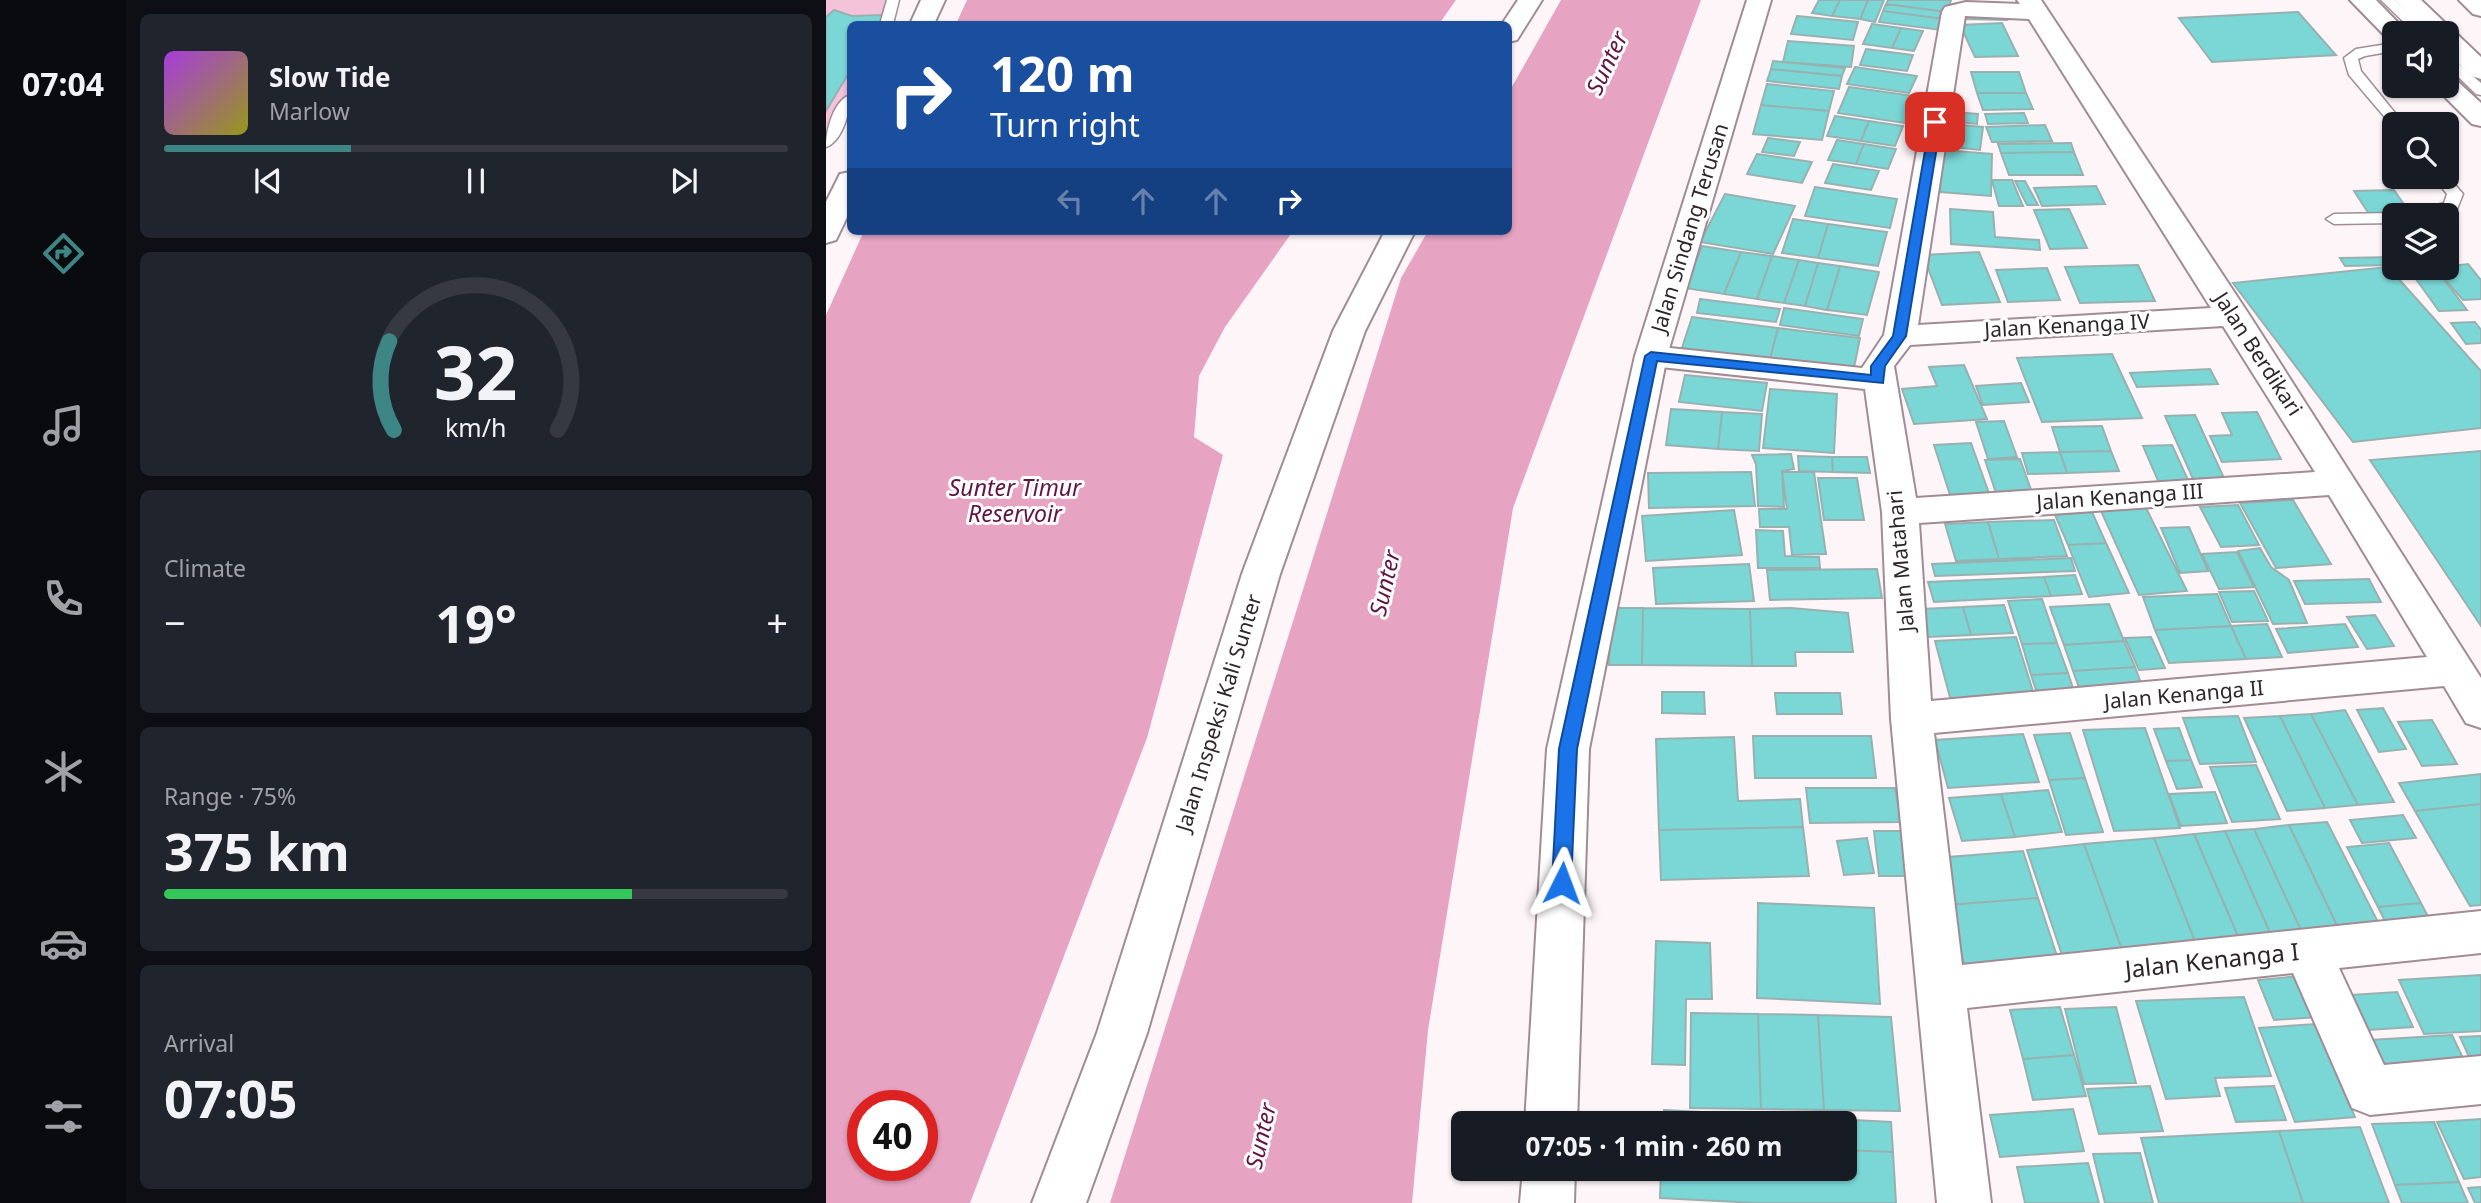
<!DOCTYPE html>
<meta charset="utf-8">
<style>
body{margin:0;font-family:"Noto Sans",sans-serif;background:#20242c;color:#f1f3f6;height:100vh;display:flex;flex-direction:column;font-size:26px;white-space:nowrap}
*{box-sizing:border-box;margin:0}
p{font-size:23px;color:#9ea1a6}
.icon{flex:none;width:38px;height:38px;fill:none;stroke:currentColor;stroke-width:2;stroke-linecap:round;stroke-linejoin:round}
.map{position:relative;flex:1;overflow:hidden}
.details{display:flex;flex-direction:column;gap:14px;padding:14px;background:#0d0f14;width:700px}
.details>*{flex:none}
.guide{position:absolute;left:21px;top:21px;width:665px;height:214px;border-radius:10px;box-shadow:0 2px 5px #0004;background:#1a4fa0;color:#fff;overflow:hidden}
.tools{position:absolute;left:1556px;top:21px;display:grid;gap:14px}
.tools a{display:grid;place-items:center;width:77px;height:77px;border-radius:10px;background:#171b24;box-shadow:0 2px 5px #0004;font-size:35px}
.speed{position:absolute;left:21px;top:1090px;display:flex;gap:14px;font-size:35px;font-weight:700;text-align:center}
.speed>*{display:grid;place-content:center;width:91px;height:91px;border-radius:50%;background:#171b24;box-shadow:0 2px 5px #0004;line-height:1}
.speed .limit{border:10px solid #d22;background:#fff;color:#111}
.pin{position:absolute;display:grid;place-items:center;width:60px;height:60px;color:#fff;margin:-30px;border-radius:14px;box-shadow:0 4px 10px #0006}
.me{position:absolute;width:77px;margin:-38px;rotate:3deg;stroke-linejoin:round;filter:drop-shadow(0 0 5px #0008)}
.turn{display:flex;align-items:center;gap:24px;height:147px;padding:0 28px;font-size:32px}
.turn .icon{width:91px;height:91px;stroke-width:2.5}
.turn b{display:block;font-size:49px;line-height:60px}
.lanes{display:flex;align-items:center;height:66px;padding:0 28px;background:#0003;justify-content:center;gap:35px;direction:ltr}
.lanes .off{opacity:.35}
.big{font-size:52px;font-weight:700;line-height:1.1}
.details .tile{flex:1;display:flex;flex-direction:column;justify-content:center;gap:10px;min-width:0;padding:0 24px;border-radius:10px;background:#20242c}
.details .dial{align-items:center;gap:0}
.dial svg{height:182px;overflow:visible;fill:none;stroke:#363941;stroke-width:7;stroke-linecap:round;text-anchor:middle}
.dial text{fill:#f1f3f6;stroke:none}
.song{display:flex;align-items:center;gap:21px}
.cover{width:84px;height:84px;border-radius:10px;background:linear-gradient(135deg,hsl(280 70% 55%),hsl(60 70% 35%))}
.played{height:7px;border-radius:4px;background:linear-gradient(90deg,#3d8685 30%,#363941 30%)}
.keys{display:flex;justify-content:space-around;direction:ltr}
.heat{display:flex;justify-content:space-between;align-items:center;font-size:38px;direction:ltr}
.charge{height:10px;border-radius:5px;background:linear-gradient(90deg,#34c759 75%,#363941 0)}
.trip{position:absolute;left:625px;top:1111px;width:406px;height:70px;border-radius:10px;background:#171b24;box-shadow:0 2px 5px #0004;font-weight:700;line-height:70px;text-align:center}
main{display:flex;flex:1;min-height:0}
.menu{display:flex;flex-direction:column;width:126px;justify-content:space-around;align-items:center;background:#090b0e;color:#9ea1a6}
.menu .icon{width:49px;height:49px}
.menu .on{color:#3d8685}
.menu b{font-size:32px;color:#f1f3f6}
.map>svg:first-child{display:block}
.green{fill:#f4c2d9}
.water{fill:#e6a3c2;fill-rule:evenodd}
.building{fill:#7bd7d6;stroke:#97b1b0;stroke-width:2}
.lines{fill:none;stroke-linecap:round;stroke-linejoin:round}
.service-casing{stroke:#a18c95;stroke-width:3}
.minor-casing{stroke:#a18c95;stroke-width:4}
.tertiary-casing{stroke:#a18c95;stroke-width:4}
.trunk-casing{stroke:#a18c95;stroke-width:4}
.motorway-casing{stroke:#a18c95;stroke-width:4}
.service{fill:#fff;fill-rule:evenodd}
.minor{fill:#fff;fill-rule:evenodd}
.tertiary{fill:#fff;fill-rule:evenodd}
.trunk{fill:#fff;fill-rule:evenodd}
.motorway{fill:#fff;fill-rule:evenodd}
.route{fill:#1a73e8;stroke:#114b97;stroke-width:2}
.labels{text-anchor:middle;stroke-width:6;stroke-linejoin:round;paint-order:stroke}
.street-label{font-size:21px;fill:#2e262a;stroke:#fff}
.water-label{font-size:23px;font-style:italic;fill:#621542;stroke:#fff}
.near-street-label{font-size:24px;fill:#2e262a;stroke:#fff}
</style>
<main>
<nav class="menu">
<b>07:04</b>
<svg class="icon on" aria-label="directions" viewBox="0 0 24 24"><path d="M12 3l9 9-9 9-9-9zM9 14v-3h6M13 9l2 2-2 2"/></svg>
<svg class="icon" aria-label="music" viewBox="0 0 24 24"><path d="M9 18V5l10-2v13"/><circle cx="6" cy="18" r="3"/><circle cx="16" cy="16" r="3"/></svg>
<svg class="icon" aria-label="phone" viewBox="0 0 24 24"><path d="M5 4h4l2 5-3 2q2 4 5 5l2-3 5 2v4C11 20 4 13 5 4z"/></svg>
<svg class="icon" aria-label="climate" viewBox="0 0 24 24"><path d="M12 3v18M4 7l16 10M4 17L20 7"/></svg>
<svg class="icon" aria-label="car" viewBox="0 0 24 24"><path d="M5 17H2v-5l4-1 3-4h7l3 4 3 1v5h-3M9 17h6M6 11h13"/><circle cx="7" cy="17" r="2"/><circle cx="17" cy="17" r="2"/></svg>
<svg class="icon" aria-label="filters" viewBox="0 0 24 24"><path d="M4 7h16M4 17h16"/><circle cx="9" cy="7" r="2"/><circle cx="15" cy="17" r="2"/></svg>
</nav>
<section class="details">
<div class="tile">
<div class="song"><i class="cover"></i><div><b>Slow Tide</b><p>Marlow</p></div></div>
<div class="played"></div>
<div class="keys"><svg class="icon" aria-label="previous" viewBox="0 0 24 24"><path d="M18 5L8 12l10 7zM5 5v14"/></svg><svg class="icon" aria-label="pause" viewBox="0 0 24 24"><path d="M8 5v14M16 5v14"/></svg><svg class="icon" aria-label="next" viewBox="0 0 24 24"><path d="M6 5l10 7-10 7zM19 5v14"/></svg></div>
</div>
<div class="tile dial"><svg viewBox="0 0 100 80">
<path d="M14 69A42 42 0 1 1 86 69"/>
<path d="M14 69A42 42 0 0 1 12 30" stroke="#3d8685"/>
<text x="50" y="56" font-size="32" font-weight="700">32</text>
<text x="50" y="72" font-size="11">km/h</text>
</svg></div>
<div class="tile"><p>Climate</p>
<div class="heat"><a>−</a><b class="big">19°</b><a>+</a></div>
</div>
<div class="tile"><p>Range · 75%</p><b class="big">375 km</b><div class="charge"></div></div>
<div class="tile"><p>Arrival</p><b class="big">07:05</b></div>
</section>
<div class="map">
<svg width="1655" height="1203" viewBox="0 0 1655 1203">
<rect width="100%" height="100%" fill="#fef5f9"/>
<path class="green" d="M0 0H74L61 24H24V89L0 133Z"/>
<path class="water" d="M141 0H630L613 24H130Z
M735 0H875L687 508 602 1030 586 1203H284L575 278 602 231H682L683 92Z
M38 231H467L399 327 373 376 368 437 397 455 321 738 144 1203H0V315ZM37 1106H96V1166H37Z"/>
<path class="building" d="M993 0H1014L1006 16 986 13Z
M1014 0H1042L1034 19 1006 16Z
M1042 0H1058L1049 22 1034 19Z
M1062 0H1125L1121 12 1060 4Z
M1060 4 1121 12 1119 19 1057 11Z
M8 10 26 16 58 15 53 24H24V71L0 111V17Z
M1057 11 1119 19 1115 30 1053 22Z
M1472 12 1510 55 1386 62 1353 18Z
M1136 14H1179L1181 20 1138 19Z
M971 16 1032 22 1027 40 965 34Z
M1176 23 1192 56 1149 57 1134 25Z
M1046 24 1075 28 1066 48 1037 44Z
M1075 28 1097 31 1088 51 1066 48Z
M962 41 1028 46 1025 67 957 62Z
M1040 49 1087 55 1081 71 1034 65Z
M947 61 1019 68 1016 76 945 69Z
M1029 67 1091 76 1083 93 1021 84Z
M945 69 1016 76 1013 89 941 81Z
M1145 72H1193L1200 93H1151Z
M941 84 1008 91 1003 111 935 105Z
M1023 87 1095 97 1085 124 1012 113Z
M1151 93H1200L1207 109 1157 110Z
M935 105 1003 111 996 140 927 134Z
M1114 111 1152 114 1151 124 1113 120Z
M1198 113 1202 123 1162 124 1159 114Z
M1009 116 1043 121 1035 141 1001 136Z
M1043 121 1077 126 1069 146 1035 141Z
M1111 123 1157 127 1154 150 1108 145Z
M1219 125 1226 141 1166 142 1160 127Z
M942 138 974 142 968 156 936 152Z
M1011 140 1038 144 1030 164 1002 160Z
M1245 143 1248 152 1175 153 1172 144Z
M1038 144 1070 149 1062 169 1030 164Z
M1117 150 1166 154 1165 196 1114 192Z
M1248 152 1257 175H1183L1175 153Z
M931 154 986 162 976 183 921 174Z
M1007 164 1053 171 1045 190 999 183Z
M1166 180H1186L1197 206H1173Z
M1189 181H1199L1212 205H1201Z
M1270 186 1279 204 1216 206 1208 188Z
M989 187 1071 199 1064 228 979 216Z
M1568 190 1584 213 1543 214 1528 191Z
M899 194 969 206 947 254 874 242Z
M1124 209 1167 212 1169 237 1213 240 1214 250 1125 244Z
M1243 209 1261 248 1224 249 1208 210Z
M967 219 1002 224 992 258 956 253Z
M1002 224 1061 232 1052 266 992 258Z
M876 246 915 252 898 294 859 288Z
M915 252 946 256 931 299 898 294Z
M1153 252 1174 302 1116 305 1097 255Z
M946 256 973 260 958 303 931 299Z
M1568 257V265L1519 266 1514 258Z
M973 260 992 263 979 306 958 303Z
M992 263 1014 266 1001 310 979 306Z
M1642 264 1655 280V299L1637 300 1609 268Z
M1312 265 1329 301 1254 303 1239 267Z
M1014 266 1053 272 1041 315 1001 310Z
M1562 267 1655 371V428L1527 442 1407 283Z
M1221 268 1234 300 1182 302 1170 270Z
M1582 268H1609L1641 310 1613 311Z
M874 299 954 309 950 322 871 313Z
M958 308 1037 319 1033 336 954 325Z
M866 317 952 328 943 363 855 351Z
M1649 322 1655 330V343L1640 344 1625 323Z
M952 328 1034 338 1027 373 943 363Z
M1286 354 1316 418 1216 422 1191 358Z
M1138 365 1161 419 1088 424 1076 389 1111 386 1103 367Z
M1384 369 1392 384 1311 387 1304 373Z
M859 375 941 383 936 411 853 402Z
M1195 383 1203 402 1157 405 1150 386Z
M944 389 1011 394 1008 453 937 448Z
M845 409 896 412 892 449 840 445Z
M896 412 936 414 933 451 892 449Z
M1431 412 1455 459 1396 462 1384 436 1406 435 1396 413Z
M1369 415 1398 478 1367 479 1339 416Z
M1178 421 1191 457 1162 459 1150 422Z
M1276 426 1285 451 1234 452 1226 427Z
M1145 443 1164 496 1125 498 1108 445Z
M1346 445 1363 482 1333 483 1317 446Z
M1285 451 1293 471 1241 473 1234 452Z
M1655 451V626L1544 460Z
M1234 452 1241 473 1202 474 1196 453Z
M965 454 968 469 956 471 958 507 932 506 930 464 926 455Z
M972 456 1006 457 1007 472 973 471Z
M1006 457H1041L1044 473 1007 472Z
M1194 459 1208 498 1172 499 1159 460Z
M925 472 929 506 823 508 822 473Z
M956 472H988L1000 554 966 555 963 527H934L933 509H961Z
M992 478H1031L1038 520H998Z
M1467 500 1505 564 1450 568 1414 503Z
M1412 505 1433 545 1395 547 1374 507Z
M1320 508 1361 591 1313 595 1275 511Z
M908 510 916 555 820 561 816 516Z
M1266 512 1280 543 1242 545 1229 515Z
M1228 520 1241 556 1173 559 1162 522Z
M1162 522 1173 559 1130 561 1119 524Z
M1363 527 1382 571 1354 573 1335 528Z
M930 530 957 531 959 556 993 557 994 568H932Z
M1280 543 1303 593 1263 597 1242 545Z
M1434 548 1445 567 1463 580 1481 623 1447 624 1412 551Z
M1411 552 1428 587 1393 589 1376 554Z
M1245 558 1249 571 1109 576 1106 564Z
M923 564 928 601 830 604 827 568Z
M1051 569 1056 598 944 600 941 570Z
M1249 575 1256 594 1225 596 1218 577Z
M1218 577 1225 596 1108 602 1102 582Z
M1543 579 1555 602 1479 604 1468 581Z
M1428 591 1442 621 1406 622 1393 592Z
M1391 594 1405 626 1329 630 1317 597Z
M1216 599 1231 643 1196 644 1182 601Z
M1283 604 1298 641 1238 645 1224 607Z
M1178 605 1187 633 1145 635 1137 607Z
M1137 607 1145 635 1102 637 1095 609Z
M785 608H817L816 665H783Z
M817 608 924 609 926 666 816 665Z
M965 608 1022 613 1027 652H969L970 666H926L924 609Z
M1549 615 1568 646 1541 649 1521 617Z
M1441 624 1456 657 1420 659 1405 626Z
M1519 624 1532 647 1462 653 1450 629Z
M1405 626 1420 659 1343 663 1329 630Z
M1190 637 1210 701 1126 705 1109 641Z
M1325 637 1339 668 1313 670 1299 638Z
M1298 641 1309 667 1247 671 1238 645Z
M1231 643 1242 673 1205 675 1196 644Z
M1309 667 1316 686 1254 690 1247 671Z
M1242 673 1250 697 1213 699 1205 675Z
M836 692H878L879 714 836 713Z
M949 693H1014L1016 714H951Z
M1557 708 1580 749 1553 752 1531 710Z
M1519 710 1568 802 1532 805 1485 714Z
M1485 714 1532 805 1499 808 1454 716Z
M1412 716 1430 762 1374 764 1357 718Z
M1454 716 1499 808 1461 811 1418 718Z
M1606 720 1631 764 1596 766 1572 722Z
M1319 728 1354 828 1288 831 1257 730Z
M1353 728 1365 760 1340 761 1328 729Z
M1244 733 1259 778 1223 780 1208 735Z
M1197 734 1213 782 1122 788 1109 740Z
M927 736H1045L1050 778H929Z
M908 737 912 801 974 799 977 827 833 830 830 739Z
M1365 760 1376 787 1351 789 1340 761Z
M1430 765 1454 819 1406 822 1384 767Z
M1655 774V804L1589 811 1573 783Z
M1259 778 1277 832 1240 835 1223 780Z
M980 788H1069L1075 822 984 823Z
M1222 790 1236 832 1189 837 1175 794Z
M1389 792 1401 823 1355 826 1343 794Z
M1175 794 1189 837 1136 841 1123 798Z
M1655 804V905L1644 906 1589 811Z
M1577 815 1590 838 1536 843 1524 820Z
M1501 822 1559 936 1518 940 1463 825Z
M1463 825 1518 940 1481 943 1428 829Z
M977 827 983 876 835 880 833 830Z
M1428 829 1481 943 1450 946 1399 831Z
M1048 831H1080L1087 876H1053Z
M1399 831 1450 946 1418 950 1368 834Z
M1368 834 1418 950 1374 954 1328 838Z
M1041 838 1048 873 1018 875 1011 841Z
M1328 838 1374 954 1300 961 1258 844Z
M1563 843 1595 903 1552 907 1521 847Z
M1258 844 1300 961 1240 967 1201 850Z
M1197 851 1212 898 1122 905 1110 858Z
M1212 898 1231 956 1138 964 1122 905Z
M932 903 1048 908 1054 1004 931 998Z
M1595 903 1608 928 1565 933 1552 907Z
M830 941 884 943 886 999H860L859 1065 826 1064Z
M1655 975V1031L1598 1034 1573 980Z
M1474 976 1491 1017 1448 1020 1432 980Z
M1571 992 1587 1027 1526 1031 1510 996Z
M1418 997 1445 1076 1389 1078 1394 1096 1340 1099 1310 1001Z
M1234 1007 1248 1055 1197 1059 1184 1010Z
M1290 1007 1310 1083 1258 1084 1239 1009Z
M865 1013 932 1014 935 1109 864 1108Z
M932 1014 992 1015 998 1110 935 1109Z
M992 1015 1065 1017 1074 1111 998 1110Z
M1490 1024 1529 1117 1469 1122 1433 1028Z
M1626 1035 1646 1077 1546 1084 1528 1041Z
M1655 1036V1072H1650L1634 1037Z
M1248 1055 1260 1096 1207 1100 1197 1059Z
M1324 1086 1337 1131 1273 1134 1261 1089Z
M1448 1086 1460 1120 1410 1122 1399 1088Z
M1247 1109 1258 1151 1174 1157 1164 1115Z
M838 1110 1065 1122 1067 1152 1018 1150V1124H838Z
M1655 1119V1177L1638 1179 1611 1122Z
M1608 1122 1633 1182 1569 1185 1546 1124Z
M1534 1127 1563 1203H1477L1453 1131Z
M1453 1131 1477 1203H1333L1315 1138Z
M1018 1150 1067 1152 1070 1203H931L834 1198 835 1169H1018Z
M1314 1153 1327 1203H1279L1267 1154Z
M1262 1163 1273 1203H1199L1191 1167Z
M1633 1182 1642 1203H1576L1569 1185Z
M1655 1187V1203H1649L1642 1188Z"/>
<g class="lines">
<defs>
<path id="service" d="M61 0H73L67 24H54Z
M1555 0H1569L1603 33H1589Z
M1568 43V51L1539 56 1532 59 1535 71 1578 124H1568V128L1523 75 1518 58 1530 49Z
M1620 53 1655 83V95L1650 94 1620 65Z
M24 95C25 110 16 142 0 147 0 131 7 101 24 95Z
M1620 174 1637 194 1631 209 1618 215H1584L1586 212 1618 203 1621 194 1607 177H1620Z
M1568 213 1574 215H1568V223L1508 224 1500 219 1508 214Z"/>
<path id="minor" d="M95 0H119L108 24H84Z
M1191 0H1215L1424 316 1655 678V728L1640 723 1618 686 1108 733 1136 965 1655 911V953L1513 968 1558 1065 1655 1056V1104L1544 1115 1526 1108 1467 973 1141 1008 1165 1203H1111L1065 719 1056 512 1039 389 825 366 814 363 809 356 814 349 825 346 1036 368 1058 335 1116 12 1119 7 1140 2 1194 4ZM1139 16 1203 19 1385 308 1092 325ZM1397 326 1489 472 1090 498 1068 366 1084 345ZM1503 495 1601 657 1105 701 1093 523Z
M24 172V211L10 240 0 243V202L14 174Z"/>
<path id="tertiary" d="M692 0H716L691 40 682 42V24H676Z
M921 0H945L841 356 763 749 751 1124H699L721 749 809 356Z
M559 231H589L539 331 454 574 321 1033 260 1203H206L271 1033 416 574 507 331Z
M697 1169H749L748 1203H694Z"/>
<path id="trunk" d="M1524 0H1550L1582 33H1568V40L1561 38Z
M1620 76 1629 79 1655 103V126L1646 124 1608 86H1620Z"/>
<path id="motorway" d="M1569 0H1595L1655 57V79L1646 76 1620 52V33H1601Z
M1633 0H1655V16L1647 14Z"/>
</defs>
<use href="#service" class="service-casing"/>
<use href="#minor" class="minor-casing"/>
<use href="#tertiary" class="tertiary-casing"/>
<use href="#trunk" class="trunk-casing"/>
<use href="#motorway" class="motorway-casing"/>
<use href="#service" class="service"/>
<use href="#minor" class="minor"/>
<use href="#tertiary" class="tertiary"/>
<use href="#trunk" class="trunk"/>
<use href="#motorway" class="motorway"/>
</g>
<path class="route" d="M1109 118 1115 122 1080 336 1059 366 1057 383 831 361 751 749 745 883 743 888 736 891 729 888 726 883 733 749 819 356 825 352 1045 375V366L1067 336 1104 122Z"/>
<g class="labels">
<g class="street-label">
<text transform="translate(864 228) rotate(-73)" y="7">Jalan Sindang Terusan</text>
<text transform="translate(1241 326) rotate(-3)" y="7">Jalan Kenanga IV</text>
<text transform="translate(1432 354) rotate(57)" y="7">Jalan Berdikari</text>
<text transform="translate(1294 497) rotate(-4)" y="7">Jalan Kenanga III</text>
<text transform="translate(1075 561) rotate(-95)" y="7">Jalan Matahari</text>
<text transform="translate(1358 695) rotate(-5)" y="7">Jalan Kenanga II</text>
<text transform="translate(393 713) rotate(-73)" y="7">Jalan Inspeksi Kali Sunter</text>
</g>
<g class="water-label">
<text transform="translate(781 63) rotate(-65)" y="8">Sunter</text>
<text x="189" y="496">Sunter Timur<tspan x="189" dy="26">Reservoir</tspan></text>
<text transform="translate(559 583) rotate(-77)" y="8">Sunter</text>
<text transform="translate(435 1136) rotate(-77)" y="8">Sunter</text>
</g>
<g class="near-street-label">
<text transform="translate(1386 961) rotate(-6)" y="8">Jalan Kenanga I</text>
</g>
</g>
</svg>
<div class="tools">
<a><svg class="icon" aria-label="sound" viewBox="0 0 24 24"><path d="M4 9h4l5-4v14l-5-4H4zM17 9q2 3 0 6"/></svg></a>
<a><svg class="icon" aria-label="search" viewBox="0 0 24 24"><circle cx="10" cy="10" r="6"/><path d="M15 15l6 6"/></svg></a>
<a><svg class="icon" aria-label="layers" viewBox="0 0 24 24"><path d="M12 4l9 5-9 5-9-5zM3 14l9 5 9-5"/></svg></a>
</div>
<div class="speed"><div class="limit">40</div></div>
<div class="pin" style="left:1109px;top:122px;background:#d93025"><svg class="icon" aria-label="arrive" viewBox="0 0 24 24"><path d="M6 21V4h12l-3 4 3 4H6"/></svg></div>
<svg class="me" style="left:736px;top:883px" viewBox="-20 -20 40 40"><path d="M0-17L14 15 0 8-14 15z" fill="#1a73e8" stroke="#fff" stroke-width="4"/></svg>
<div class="trip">07:05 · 1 min · 260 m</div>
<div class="guide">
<div class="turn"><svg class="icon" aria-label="right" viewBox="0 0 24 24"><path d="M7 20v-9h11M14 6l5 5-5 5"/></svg><div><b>120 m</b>Turn right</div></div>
<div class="lanes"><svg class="icon off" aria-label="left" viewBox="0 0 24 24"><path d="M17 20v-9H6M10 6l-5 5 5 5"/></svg><svg class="icon off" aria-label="ahead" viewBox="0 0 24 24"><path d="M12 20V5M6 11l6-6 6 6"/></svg><svg class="icon off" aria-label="ahead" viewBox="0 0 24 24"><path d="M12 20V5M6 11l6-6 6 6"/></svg><svg class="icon" aria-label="right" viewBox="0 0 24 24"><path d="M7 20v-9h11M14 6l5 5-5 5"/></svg></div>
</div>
</div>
</main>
